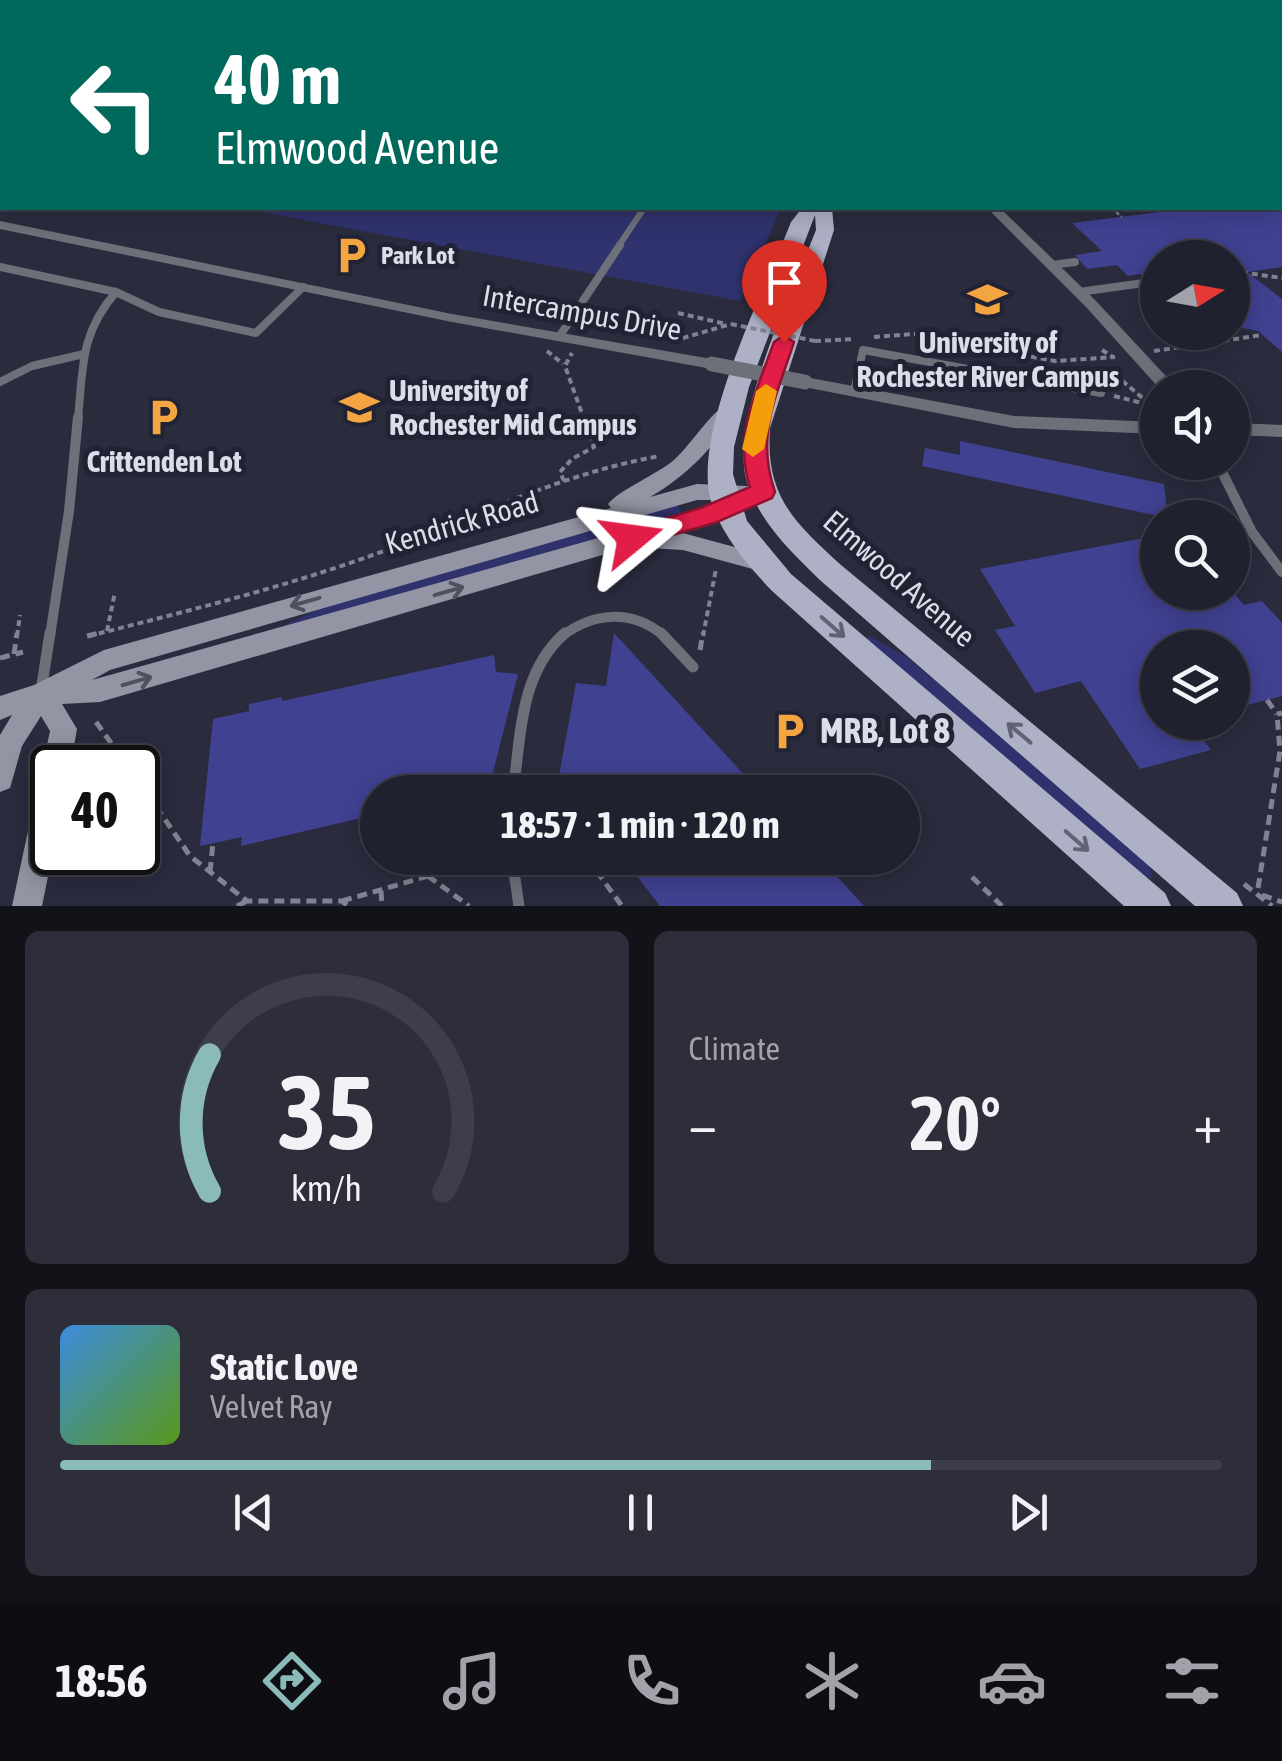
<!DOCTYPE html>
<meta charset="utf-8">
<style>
body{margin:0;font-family:"Asap Condensed",sans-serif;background:#2d2e3a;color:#f1f3f6;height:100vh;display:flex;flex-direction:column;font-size:38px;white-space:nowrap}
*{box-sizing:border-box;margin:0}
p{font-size:32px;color:#a2a3aa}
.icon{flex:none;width:55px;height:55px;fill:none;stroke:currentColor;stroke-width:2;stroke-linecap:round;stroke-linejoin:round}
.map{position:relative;height:906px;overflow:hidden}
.side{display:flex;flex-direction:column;gap:25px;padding:25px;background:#121219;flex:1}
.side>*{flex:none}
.hud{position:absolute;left:0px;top:0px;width:1282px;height:210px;box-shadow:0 5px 25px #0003,0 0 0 2px #3d3e4a;background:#00695c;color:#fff;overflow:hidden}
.needle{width:65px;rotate:79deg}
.tools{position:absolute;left:1140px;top:240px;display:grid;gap:20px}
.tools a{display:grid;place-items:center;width:110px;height:110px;border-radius:50%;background:#20212e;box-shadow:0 5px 25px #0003,0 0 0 2px #3d3e4a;font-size:50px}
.speed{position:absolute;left:30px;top:745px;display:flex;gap:20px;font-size:50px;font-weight:700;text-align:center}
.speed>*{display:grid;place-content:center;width:130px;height:130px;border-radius:50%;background:#20212e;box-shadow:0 5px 25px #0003,0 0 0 2px #3d3e4a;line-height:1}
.speed .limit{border:5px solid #111;border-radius:15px;background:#fff;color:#111}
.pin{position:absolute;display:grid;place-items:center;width:85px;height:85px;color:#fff;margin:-102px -42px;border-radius:50% 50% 50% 0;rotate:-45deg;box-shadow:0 0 10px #0007}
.pin .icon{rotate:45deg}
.me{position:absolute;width:110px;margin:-55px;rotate:74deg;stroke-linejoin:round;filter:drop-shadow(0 0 8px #0008)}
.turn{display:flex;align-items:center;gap:35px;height:210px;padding:0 50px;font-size:45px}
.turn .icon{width:130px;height:130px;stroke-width:2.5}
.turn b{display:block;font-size:70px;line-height:85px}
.big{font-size:75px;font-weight:700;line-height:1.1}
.side .card{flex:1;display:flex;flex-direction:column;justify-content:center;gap:15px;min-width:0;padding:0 35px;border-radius:15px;background:#2d2e3a}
.side .dial{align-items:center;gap:0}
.dial svg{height:260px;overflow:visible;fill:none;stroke:#3d3e4a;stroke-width:7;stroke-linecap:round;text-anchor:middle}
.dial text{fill:#f1f3f6;stroke:none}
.song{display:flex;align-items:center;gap:30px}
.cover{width:120px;height:120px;border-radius:15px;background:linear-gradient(135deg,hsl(210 70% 55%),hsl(90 70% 35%))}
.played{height:10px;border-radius:5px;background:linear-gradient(90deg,#8bbbb9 75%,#3d3e4a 75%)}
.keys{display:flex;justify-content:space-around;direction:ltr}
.heat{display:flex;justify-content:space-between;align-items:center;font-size:55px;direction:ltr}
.side .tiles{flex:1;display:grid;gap:25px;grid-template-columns:1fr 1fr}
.card:last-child{grid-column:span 2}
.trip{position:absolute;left:360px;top:775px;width:560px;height:100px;border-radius:50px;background:#20212e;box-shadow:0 5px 25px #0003,0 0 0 2px #3d3e4a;font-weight:700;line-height:100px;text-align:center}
.tabs{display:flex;height:160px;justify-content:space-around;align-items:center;background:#0d0d12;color:#a2a3aa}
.tabs .icon{width:70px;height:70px}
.tabs .current{color:#8bbbb9}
.tabs b{font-size:45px;color:#f1f3f6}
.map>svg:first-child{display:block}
.green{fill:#30326e}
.building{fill:#404191}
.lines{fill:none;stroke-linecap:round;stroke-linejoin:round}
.path-far2{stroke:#818392;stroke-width:2.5;stroke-dasharray:4 2.5;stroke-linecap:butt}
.path-far1{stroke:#818392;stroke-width:4;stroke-dasharray:6 4;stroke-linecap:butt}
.path{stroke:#818392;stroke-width:5;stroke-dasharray:10 6;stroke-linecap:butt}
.lane-far3{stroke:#6e7079;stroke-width:6}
.lane-far2{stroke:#6e7079;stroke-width:8}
.lane-far1{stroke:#6e7079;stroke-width:10}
.lane{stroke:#6e7079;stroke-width:11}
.street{fill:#6e7079;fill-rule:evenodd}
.secondary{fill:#9395a4;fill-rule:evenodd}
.primary{fill:#aeb1c5;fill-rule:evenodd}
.path-bridge-far1{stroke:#818392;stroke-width:4;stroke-dasharray:6 4;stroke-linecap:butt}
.path-bridge{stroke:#818392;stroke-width:5;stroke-dasharray:10 6;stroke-linecap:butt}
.street-bridge{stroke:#6e7079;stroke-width:15}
.oneway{stroke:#4f5161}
.oneway2{stroke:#606375}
.route{fill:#e11d48;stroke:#92132f;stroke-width:2.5}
.slow{fill:#f59e0b}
.labels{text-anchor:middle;stroke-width:10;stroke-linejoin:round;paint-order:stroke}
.far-poi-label{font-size:25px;font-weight:bold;fill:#dbdde9;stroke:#212334;text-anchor:start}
.street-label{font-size:30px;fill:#dbdde9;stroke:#212334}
.poi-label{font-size:30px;font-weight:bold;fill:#dbdde9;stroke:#212334}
.near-poi-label{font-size:35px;font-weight:bold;fill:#dbdde9;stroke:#212334;text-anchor:start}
</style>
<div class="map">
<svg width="1282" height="906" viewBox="0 0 1282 906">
<rect width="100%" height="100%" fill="#2a2c3e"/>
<path class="green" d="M0 0H326L327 2H2V113Z
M877 0H1245L877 2Z
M239 208H781L740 301Z
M678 505 682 514 167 660 283 626 323 607Z
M869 636 907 657 1150 864 1152 878H1146L866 639Z"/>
<path class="building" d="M1192 208H1282V267L1247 272 1282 299V352L1258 331 1232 326V258H1158V271L1128 276 1117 265 1087 269 1075 255 1102 251 1072 223Z
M960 441 1164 484 1168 518 922 466 925 448 960 455Z
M1144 538 1158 554V592H1188L1192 597 1233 592 1244 605 1262 601 1282 623V696L1232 709V648H1158V722H1190L1211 750 1140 769 1081 681 1035 693 995 630 1015 626 980 569Z
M614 633 760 792H556L576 683 606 686Z
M494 655 496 672 518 674 488 792H378V814L241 846 242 837 200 846 213 719 249 711V704L282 697V701Z
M623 858H820L864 906H660Z"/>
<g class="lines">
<path class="path-far2" d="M512 0 518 2
M16 2 40 0
M799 2 805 0
M932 2 936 0
M1223 2 1228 0
M1111 208 1122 217"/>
<path class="path-far1" d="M1232 271 1282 278
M678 313 726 324
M874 337 927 333 951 342 1055 361 1115 357
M673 341 731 324
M815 341 855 339
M1102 350 1113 357
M547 351 563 364
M1154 351 1262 335
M1107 368 1145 400
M1103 377 1105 367
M1114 396 1158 407
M564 481 560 472 572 459 594 447 565 366 572 353
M107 631 115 592
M17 636 20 615
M89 636C183 612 278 589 370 556 467 521 558 474 660 456
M703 636 716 569"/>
<path class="path" d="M87 636 99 633
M700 650 703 633
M14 654 17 633
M0 658 23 652
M1267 700 1277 714
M96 722 129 768
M138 780 190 856 247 901H342L348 906
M587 858 622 906
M210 872 213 843
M428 876 469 906
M972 877 1002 906
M1244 884 1272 906
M1258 888 1280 751 1277 714 1282 713
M381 891 382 906
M1262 895 1282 902
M342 901 428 876 431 858
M237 906 247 901"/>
<path class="lane-far3" d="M618 247 644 208"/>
<path class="lane-far2" d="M1052 265 1075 262
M0 267 116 292 159 312 256 333 303 287
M1079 292 1158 281
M559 337 620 245
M0 382 32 366 84 354
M854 392 863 350 1101 393
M78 419C83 368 80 333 116 292"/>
<path class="lane-far1" d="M1217 462 1252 532 1282 572
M50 636 69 511 78 417
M562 636C594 612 632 609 664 636"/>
<path class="lane" d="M661 633 693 667
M41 691 50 633
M513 792C521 737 519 673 565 633
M512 858 519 906"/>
<path class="street" d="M0 70 2 71V77L0 76Z
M987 208H1000L1096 301 1177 388H1159L1086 307Z
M0 221 452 314 712 359 720 364 712 369 452 322 0 229Z
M805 377 1014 416 1158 422V434L1014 428 799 386 797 382Z
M1232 423 1282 425V437L1232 435Z"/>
<path class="secondary" d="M1280 157H1282V165H1280Z
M728 404 738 410C715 446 687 476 650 497L697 484 771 487 774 492 771 497 745 500 743 509 679 532 768 556 771 562 768 568 760 571 683 550 649 548 640 544 100 702 62 704 77 729 70 768H52L53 852 42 906H12L38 784 45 774 42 768 50 731 41 716 22 746 10 788 0 792V735L12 715 0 720V696L34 685 104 650 611 508 608 504C618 491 657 474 674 460 689 447 713 409 728 404ZM697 500H723L694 511 92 680 110 670Z"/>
<path class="primary" d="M853 0H865V2H853Z
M802 208H832L834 230 770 428C765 496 794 522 841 565L1237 893 1243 906H1195L821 581C791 552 760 523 747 482 728 423 793 289 816 230L815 215 749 387 734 447 733 474 747 521 791 574 1165 893 1171 906H1124L771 590C747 564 722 536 711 501 691 433 765 289 791 222Z"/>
<path class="path-bridge-far1" d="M731 324 815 341"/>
<path class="path-bridge" d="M491 780 557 787"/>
<path class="street-bridge" d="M712 364 805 382"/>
</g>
<defs><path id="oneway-shaft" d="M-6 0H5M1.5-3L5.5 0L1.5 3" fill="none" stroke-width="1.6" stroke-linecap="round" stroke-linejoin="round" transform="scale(2.5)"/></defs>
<g class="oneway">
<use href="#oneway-shaft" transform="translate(449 591) rotate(-16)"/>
<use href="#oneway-shaft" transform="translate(305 602) rotate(164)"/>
<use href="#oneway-shaft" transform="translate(137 681) rotate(-16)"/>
</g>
<g class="oneway2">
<use href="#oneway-shaft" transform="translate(833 627) rotate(41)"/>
<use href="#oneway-shaft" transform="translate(1019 733) rotate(-140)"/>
<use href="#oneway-shaft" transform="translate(1077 841) rotate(41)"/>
</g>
<path class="route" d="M784 335 794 342C777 395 755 435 775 492L772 498 717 522 632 547 623 545 620 538 623 531 701 508 750 487C733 436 757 390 774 342Z"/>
<path class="slow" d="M766 384 777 391 764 449 753 457 742 449 756 391Z"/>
<defs>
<symbol id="parking-bare" viewBox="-9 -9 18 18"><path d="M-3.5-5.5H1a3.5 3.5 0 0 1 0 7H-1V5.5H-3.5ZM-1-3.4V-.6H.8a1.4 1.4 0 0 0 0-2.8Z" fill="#f3a542" stroke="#212334" stroke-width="2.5" paint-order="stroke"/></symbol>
<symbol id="university-bare" viewBox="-9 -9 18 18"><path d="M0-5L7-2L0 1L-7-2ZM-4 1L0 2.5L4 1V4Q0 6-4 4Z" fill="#f3a542" stroke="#212334" stroke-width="2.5" paint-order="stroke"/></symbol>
</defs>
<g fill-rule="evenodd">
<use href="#parking-bare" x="324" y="228" width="55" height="55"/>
<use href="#university-bare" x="960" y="272" width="55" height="55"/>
<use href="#university-bare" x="332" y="380" width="55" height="55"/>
<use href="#parking-bare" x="136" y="390" width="55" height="55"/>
<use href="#parking-bare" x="762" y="704" width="55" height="55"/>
</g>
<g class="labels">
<g class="far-poi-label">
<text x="381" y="264">Park Lot</text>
</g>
<g class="street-label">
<text transform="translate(582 313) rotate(10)" y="10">Intercampus Drive</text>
<text transform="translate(462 523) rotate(-16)" y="10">Kendrick Road</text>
<text transform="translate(899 579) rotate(41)" y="10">Elmwood Avenue</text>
</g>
<g class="poi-label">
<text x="988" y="353">University of<tspan x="988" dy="34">Rochester River Campus</tspan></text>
<text x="389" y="401" text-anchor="start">University of<tspan x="389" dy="34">Rochester Mid Campus</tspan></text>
<text x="164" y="472">Crittenden Lot</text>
</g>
<g class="near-poi-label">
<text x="820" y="743">MRB, Lot 8</text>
</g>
</g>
</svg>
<div class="tools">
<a><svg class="needle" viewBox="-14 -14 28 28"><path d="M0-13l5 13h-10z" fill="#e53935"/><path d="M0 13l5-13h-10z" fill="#a2a3aa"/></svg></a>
<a><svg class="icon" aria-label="sound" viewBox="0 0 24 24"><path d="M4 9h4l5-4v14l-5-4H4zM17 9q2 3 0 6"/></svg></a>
<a><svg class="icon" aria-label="search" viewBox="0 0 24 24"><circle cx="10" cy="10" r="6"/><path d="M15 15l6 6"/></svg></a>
<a><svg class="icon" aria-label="layers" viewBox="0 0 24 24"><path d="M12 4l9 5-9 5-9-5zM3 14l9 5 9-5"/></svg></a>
</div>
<div class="speed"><div class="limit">40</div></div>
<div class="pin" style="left:784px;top:342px;background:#d93025"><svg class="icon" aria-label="arrive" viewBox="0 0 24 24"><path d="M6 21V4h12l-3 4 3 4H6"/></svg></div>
<svg class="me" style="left:632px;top:538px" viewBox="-20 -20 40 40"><path d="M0-17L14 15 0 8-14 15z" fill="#e11d48" stroke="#fff" stroke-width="4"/></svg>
<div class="trip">18:57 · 1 min · 120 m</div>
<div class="hud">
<div class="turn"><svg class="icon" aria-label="left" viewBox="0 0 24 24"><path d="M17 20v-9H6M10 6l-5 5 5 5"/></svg><div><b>40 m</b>Elmwood Avenue</div></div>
</div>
</div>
<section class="side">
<div class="tiles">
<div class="card dial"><svg viewBox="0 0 100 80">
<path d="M14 69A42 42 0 1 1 86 69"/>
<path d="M14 69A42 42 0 0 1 14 27" stroke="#8bbbb9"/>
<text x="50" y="56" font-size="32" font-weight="700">35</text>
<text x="50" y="72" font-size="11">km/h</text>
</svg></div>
<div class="card"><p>Climate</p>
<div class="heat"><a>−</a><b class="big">20°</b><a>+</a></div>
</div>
<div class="card">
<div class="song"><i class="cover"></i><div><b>Static Love</b><p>Velvet Ray</p></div></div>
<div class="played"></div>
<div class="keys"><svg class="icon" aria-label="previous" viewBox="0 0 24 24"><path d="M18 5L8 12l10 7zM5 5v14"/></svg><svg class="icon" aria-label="pause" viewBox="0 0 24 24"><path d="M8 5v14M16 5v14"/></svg><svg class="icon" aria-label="next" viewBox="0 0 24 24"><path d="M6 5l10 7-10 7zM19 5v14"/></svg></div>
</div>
</div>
</section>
<nav class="tabs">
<b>18:56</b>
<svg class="icon current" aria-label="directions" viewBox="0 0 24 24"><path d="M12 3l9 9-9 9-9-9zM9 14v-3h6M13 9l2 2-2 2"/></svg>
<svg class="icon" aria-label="music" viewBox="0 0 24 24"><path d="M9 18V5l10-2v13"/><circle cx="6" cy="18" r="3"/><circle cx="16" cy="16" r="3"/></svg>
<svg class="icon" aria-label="phone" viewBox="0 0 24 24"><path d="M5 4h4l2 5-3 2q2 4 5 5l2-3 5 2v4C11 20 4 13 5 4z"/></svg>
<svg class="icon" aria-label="climate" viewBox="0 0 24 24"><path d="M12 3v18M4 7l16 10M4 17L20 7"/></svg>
<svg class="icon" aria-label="car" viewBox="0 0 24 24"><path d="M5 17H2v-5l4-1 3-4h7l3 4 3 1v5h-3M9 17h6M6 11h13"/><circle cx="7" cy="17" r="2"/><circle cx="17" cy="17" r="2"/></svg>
<svg class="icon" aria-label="filters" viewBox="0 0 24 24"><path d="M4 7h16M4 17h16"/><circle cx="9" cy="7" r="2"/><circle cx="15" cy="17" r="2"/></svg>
</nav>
